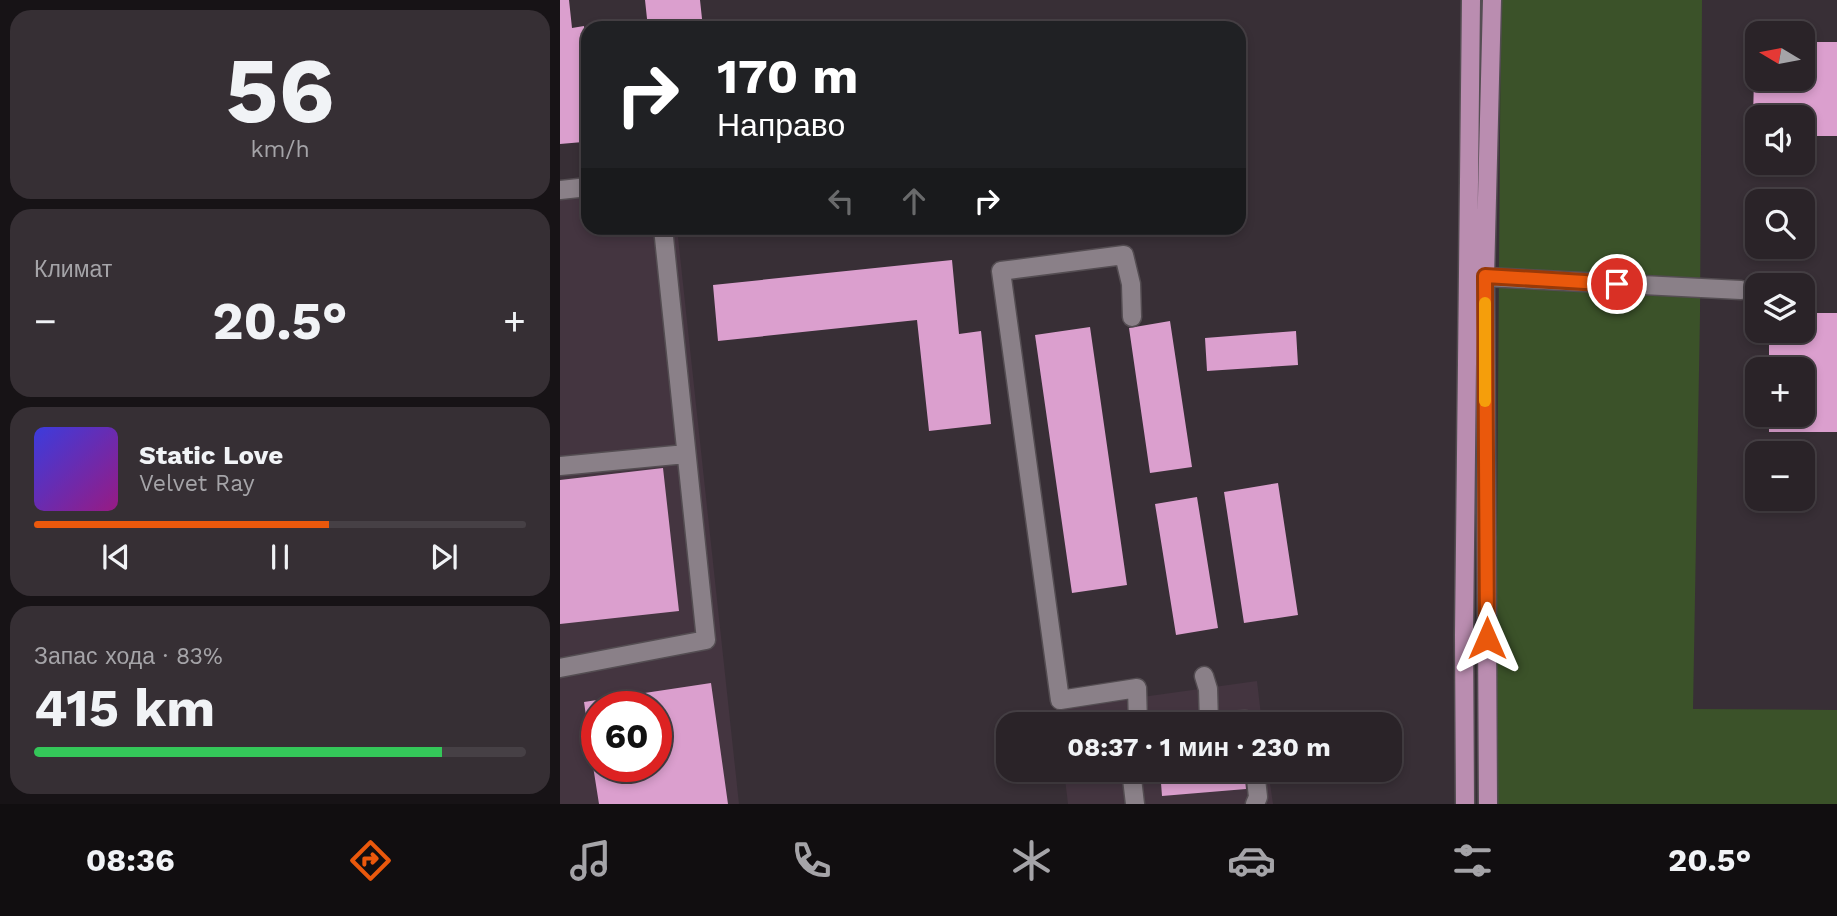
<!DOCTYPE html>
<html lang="ru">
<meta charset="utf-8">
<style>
body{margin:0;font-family:"Work Sans",sans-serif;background:#362f34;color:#f1f3f6;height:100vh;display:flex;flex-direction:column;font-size:26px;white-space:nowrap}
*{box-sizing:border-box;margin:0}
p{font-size:23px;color:#a5a4a8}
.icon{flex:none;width:38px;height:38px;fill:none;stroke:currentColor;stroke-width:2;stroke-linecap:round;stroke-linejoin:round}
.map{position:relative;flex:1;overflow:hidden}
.panel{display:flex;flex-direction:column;gap:10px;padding:10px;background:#171316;width:560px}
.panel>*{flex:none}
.guide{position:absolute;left:21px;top:21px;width:665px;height:214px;border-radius:21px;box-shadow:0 4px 10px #0003,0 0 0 2px #464045;background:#202124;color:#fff;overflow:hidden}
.needle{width:46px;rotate:280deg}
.fabs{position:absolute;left:1185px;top:21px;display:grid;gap:14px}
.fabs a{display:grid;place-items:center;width:70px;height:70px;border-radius:14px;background:#2a2328;box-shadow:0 4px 10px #0003,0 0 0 2px #464045;font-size:35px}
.speed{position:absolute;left:21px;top:691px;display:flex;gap:14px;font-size:35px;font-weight:700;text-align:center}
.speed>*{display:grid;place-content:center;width:91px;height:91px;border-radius:50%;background:#2a2328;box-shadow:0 4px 10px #0003,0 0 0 2px #464045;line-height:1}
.speed .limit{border:10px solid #d22;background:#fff;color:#111}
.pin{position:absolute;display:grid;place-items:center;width:60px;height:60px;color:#fff;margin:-30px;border:4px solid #fff;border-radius:50%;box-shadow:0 2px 7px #0007}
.me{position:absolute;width:77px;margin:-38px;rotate:0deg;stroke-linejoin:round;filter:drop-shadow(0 0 5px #0008)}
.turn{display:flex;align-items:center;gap:24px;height:147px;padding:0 21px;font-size:32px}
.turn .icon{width:91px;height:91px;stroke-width:2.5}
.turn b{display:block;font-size:49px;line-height:60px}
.lanes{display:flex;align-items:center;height:66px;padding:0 21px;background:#0003;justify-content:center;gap:35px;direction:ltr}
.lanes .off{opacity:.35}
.big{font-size:52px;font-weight:700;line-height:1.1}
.panel .card{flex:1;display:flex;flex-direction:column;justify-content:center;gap:10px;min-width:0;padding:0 24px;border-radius:21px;background:#362f34}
.panel .dial{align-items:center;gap:0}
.dial b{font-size:91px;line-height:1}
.song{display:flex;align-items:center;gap:21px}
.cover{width:84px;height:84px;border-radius:10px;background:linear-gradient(135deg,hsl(240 70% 55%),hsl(310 70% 35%))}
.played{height:7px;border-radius:4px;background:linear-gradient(90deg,#ea580c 60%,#464045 60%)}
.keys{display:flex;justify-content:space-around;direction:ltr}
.heat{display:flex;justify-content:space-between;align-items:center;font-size:38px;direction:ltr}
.charge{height:10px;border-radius:5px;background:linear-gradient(90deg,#34c759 83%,#464045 0)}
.trip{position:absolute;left:436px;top:712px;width:406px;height:70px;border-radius:21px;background:#2a2328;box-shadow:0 4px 10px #0003,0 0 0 2px #464045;font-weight:700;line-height:70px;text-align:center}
.menu{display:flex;height:112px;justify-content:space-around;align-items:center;background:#110e10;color:#a5a4a8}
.menu .icon{width:49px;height:49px}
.menu .active{color:#ea580c}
.menu b{font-size:32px;color:#f1f3f6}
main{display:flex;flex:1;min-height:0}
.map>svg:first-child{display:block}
.built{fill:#443540;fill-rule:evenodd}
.green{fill:#3b5229}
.building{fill:#db9fce}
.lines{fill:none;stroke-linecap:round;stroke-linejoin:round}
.minor-casing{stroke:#544d52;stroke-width:21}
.major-casing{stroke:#544d52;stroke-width:21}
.minor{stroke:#8a8088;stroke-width:18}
.major{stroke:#ba8db0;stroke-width:18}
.route-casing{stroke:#983908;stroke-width:18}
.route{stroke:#ea580c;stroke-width:12}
.slow{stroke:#f59e0b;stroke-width:12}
</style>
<main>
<section class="panel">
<div class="card dial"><b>56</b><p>km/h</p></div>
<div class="card"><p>Климат</p>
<div class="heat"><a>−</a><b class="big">20.5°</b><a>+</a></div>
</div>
<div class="card">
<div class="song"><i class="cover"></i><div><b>Static Love</b><p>Velvet Ray</p></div></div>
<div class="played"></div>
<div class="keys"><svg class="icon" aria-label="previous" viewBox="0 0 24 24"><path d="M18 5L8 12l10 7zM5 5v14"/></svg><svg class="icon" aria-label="pause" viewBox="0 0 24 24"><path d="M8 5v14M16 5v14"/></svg><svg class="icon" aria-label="next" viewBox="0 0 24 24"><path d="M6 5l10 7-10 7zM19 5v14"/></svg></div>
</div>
<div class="card"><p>Запас хода · 83%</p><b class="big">415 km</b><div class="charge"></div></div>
</section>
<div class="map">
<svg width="1277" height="804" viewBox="0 0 1277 804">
<rect width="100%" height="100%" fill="#382f36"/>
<path class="built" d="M28 180V228H117L179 804H0V182ZM37 707H96V766H37Z
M697 681 702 724H498L496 709Z
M504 770H708L713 804H508Z"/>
<path class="green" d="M941 0H1142L1140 314 1133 709 1277 710V804H935Z"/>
<path class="building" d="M0 0H9L12 28 24 26 28 69V119H20L23 142 0 144Z
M85 0H140L143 28H88Z
M1242 42H1277V136H1242V117H1193L1194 79H1242Z
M392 260 399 334 421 331 431 424 369 431 357 320 158 341 153 285Z
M1242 313H1277V432H1209V415H1242V369H1209V331H1242Z
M610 321 632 467 590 473 569 328Z
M530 327 567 585 512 593 475 335Z
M736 331 738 365 647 371 645 338Z
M103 468 119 611 0 624V480Z
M718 483 738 615 684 623 664 492Z
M637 497 658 628 616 635 595 504Z
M151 683 168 804H39L33 766H96V707H38V700Z
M37 700V744H30L24 702Z
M600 770H684L686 789 602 796Z"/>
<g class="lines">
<defs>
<path id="minor" d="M0 190 28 187
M925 277 1181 290
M572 317 571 284 564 255 441 271 500 700 577 688 578 724
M0 466 126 454
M0 668 146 640 103 228
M644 676 648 689 649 722
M620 724 685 720 688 724
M571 770 575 804
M695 770 698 797 695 804"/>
<path id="major" d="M905 804 904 635 911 0
M928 804 925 277 932 0"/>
</defs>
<use href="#minor" class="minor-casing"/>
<use href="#major" class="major-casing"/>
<use href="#minor" class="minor"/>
<use href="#major" class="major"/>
</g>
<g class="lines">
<defs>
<path id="route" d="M927 638 925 276 1057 284"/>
</defs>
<use href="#route" class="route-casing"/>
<use href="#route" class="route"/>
<path class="slow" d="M925 303V401"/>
</g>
</svg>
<div class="fabs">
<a><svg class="needle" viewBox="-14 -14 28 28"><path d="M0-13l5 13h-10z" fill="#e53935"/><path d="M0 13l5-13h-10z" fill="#a5a4a8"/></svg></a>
<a><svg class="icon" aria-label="sound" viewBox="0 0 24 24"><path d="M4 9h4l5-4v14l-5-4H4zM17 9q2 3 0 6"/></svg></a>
<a><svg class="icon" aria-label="search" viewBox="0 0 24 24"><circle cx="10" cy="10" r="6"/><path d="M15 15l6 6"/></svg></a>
<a><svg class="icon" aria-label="layers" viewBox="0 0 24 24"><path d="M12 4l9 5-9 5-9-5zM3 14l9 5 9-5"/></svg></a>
<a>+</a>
<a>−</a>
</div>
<div class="speed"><div class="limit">60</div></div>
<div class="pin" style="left:1057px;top:284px;background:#d93025"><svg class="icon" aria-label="arrive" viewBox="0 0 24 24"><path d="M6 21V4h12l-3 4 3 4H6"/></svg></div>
<svg class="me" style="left:927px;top:638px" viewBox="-20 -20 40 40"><path d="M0-17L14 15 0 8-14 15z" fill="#ea580c" stroke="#fff" stroke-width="4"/></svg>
<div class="trip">08:37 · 1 мин · 230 m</div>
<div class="guide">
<div class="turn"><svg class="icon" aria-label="right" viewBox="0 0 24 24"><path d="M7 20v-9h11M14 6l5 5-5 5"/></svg><div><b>170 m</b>Направо</div></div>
<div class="lanes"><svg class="icon off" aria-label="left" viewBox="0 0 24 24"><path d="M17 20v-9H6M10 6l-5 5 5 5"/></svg><svg class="icon off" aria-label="ahead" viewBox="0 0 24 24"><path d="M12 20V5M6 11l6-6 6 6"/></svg><svg class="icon" aria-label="right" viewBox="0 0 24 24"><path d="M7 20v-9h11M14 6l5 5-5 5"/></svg></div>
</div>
</div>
</main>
<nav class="menu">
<b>08:36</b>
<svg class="icon active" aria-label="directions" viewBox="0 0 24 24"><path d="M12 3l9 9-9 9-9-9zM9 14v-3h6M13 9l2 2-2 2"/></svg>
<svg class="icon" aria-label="music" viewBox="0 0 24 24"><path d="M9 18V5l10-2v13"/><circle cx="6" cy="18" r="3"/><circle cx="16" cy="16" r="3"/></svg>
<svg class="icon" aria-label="phone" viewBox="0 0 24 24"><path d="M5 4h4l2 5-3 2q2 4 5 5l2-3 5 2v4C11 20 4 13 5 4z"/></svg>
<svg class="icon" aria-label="climate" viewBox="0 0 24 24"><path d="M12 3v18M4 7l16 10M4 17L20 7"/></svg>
<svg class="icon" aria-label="car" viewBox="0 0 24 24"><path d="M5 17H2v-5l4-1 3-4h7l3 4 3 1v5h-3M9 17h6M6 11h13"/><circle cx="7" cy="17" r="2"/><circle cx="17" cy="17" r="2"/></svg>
<svg class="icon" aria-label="filters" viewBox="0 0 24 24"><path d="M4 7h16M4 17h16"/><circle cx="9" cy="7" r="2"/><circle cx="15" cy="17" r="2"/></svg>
<b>20.5°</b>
</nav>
